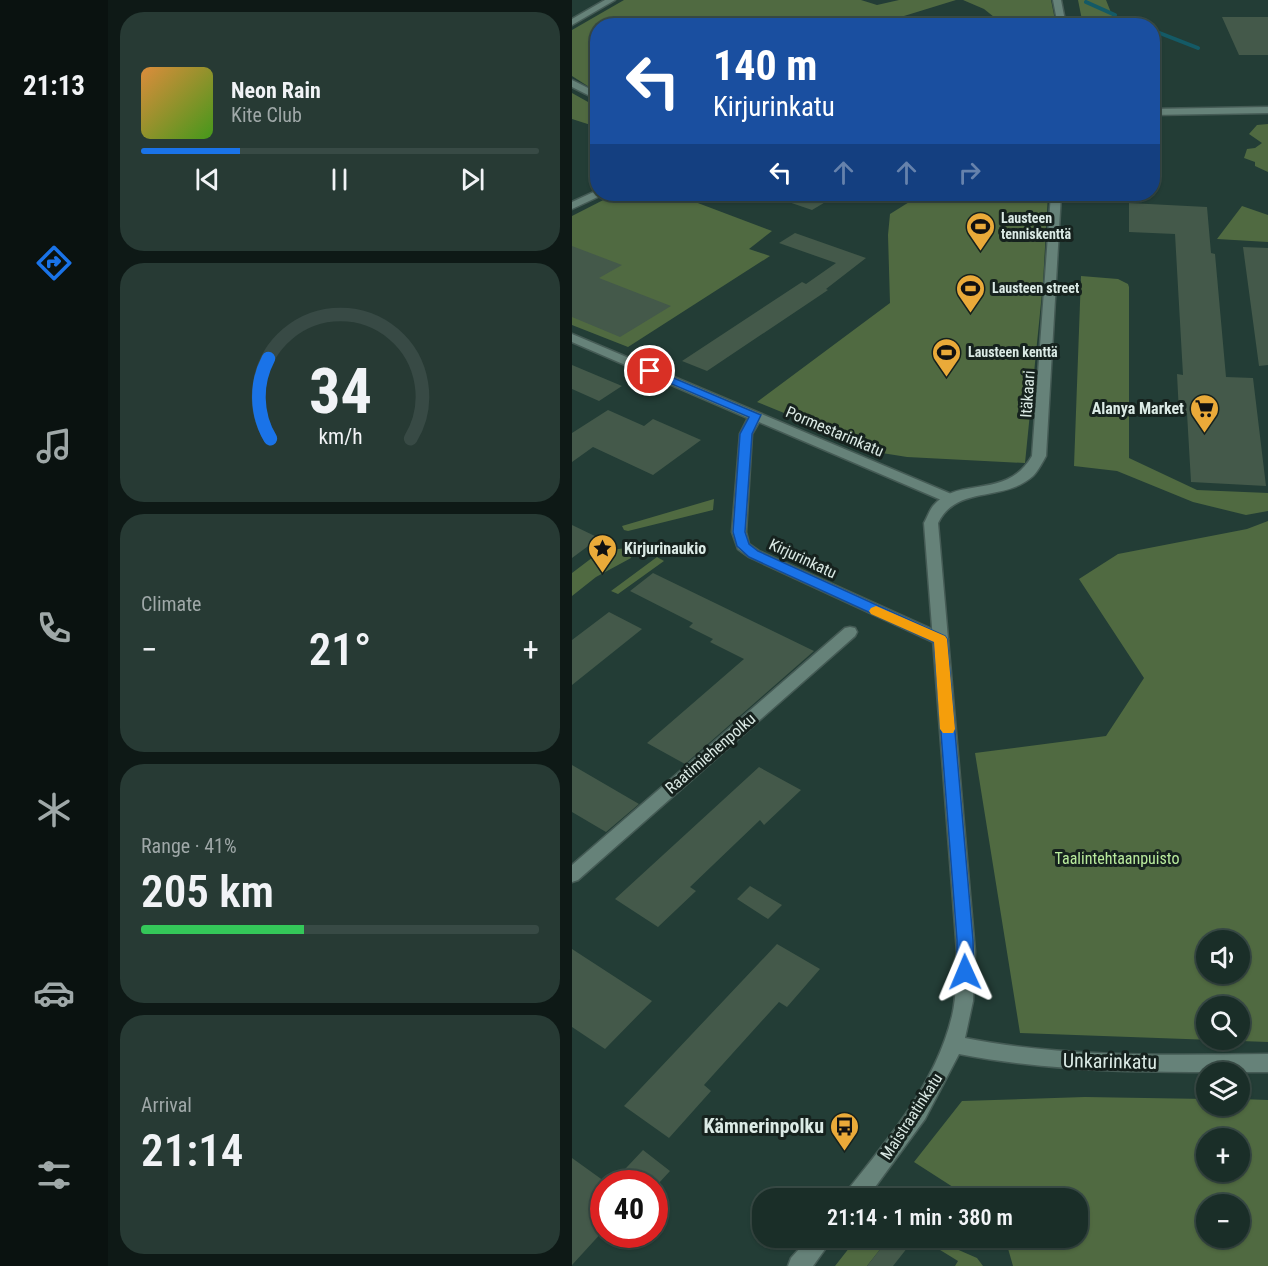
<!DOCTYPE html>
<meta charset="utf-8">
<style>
body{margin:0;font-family:"Roboto Condensed",sans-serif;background:#273a34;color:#f1f3f6;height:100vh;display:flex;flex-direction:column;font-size:22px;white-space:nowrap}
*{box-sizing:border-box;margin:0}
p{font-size:20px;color:#9fa8a8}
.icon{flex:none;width:33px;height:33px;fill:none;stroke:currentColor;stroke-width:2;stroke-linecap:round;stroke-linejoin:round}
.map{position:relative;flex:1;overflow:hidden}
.sheet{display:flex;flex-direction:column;gap:12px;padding:12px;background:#0e1916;width:464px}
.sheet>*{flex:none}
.hud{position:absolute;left:18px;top:18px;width:570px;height:183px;border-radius:24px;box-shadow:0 2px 4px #0004,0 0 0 2px #384a45;background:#1a4fa0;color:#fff;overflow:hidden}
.fabs{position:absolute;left:624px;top:930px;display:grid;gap:12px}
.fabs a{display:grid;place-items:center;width:54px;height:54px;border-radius:50%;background:#1a2e28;box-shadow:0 2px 4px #0004,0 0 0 2px #384a45;font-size:30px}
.speed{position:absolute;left:18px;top:1170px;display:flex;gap:12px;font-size:30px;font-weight:700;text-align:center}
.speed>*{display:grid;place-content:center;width:78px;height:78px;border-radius:50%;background:#1a2e28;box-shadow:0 2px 4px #0004,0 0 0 2px #384a45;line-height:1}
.speed .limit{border:9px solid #d22;background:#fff;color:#111}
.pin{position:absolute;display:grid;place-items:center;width:51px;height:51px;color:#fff;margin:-26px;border:3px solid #fff;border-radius:50%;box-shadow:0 2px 6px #0007}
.me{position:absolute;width:66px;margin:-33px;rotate:359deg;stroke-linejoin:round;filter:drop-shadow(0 0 4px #0008)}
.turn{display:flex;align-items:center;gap:21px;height:126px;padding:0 24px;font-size:27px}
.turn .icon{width:78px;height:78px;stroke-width:2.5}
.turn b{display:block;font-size:42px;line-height:51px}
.lanes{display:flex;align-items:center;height:57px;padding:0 24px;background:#0003;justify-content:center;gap:30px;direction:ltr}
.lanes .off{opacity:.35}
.big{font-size:45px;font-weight:600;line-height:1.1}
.sheet .widget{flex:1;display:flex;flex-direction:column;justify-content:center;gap:9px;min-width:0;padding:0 21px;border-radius:24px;background:#273a34}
.sheet .dial{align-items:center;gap:0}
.dial svg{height:156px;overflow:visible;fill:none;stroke:#384a45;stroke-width:7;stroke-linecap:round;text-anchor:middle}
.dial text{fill:#f1f3f6;stroke:none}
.song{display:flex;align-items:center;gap:18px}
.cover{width:72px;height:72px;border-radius:9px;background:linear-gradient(135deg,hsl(30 70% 55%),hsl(100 70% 35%))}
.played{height:6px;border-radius:3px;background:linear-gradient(90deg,#1a73e8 25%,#384a45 25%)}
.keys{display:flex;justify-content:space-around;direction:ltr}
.heat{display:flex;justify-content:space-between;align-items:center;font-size:33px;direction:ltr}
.charge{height:9px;border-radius:4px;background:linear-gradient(90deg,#34c759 41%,#384a45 0)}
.trip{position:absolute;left:180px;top:1188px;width:336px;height:60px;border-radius:24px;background:#1a2e28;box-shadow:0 2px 4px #0004,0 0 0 2px #384a45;font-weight:600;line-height:60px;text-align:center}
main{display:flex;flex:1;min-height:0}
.dock{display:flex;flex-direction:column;width:108px;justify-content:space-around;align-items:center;background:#0a1210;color:#9fa8a8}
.dock .icon{width:42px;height:42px}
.dock .on{color:#1a73e8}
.dock b{font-size:27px;color:#f1f3f6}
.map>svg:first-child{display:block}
.green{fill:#506a41;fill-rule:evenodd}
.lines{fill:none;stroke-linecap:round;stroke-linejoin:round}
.stream{stroke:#145a66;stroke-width:4}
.building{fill:#44594a}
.street-casing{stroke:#455b55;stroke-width:3}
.secondary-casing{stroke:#455b55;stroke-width:3}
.street{fill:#668279;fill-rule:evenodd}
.secondary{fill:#668279;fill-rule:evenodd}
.route{fill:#1a73e8;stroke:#114b97;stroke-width:1.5}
.slow{fill:#f59e0b}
.labels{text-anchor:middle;stroke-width:6;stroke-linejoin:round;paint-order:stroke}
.far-poi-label{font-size:14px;font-weight:bold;fill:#dbeae5;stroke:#16221e;text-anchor:start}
.street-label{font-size:16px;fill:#dbeae5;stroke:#16221e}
.poi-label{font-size:16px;font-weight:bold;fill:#dbeae5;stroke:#16221e;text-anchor:end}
.park-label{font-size:16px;fill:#b9eb9d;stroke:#16221e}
.near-street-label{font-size:20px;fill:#dbeae5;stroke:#16221e}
.near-poi-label{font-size:20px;font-weight:bold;fill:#dbeae5;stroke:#16221e;text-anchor:end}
</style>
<main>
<nav class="dock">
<b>21:13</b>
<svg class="icon on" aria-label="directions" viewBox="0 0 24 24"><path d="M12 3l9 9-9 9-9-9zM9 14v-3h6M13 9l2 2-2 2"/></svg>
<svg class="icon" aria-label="music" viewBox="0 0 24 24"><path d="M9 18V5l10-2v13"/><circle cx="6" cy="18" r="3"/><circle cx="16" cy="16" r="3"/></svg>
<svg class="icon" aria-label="phone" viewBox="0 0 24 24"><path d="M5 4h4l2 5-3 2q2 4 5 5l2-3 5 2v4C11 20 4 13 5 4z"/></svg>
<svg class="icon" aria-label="climate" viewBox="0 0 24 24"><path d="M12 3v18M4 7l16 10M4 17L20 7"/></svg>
<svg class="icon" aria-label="car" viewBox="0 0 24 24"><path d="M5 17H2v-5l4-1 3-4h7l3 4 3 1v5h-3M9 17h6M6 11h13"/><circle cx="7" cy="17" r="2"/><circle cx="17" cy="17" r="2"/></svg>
<svg class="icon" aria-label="filters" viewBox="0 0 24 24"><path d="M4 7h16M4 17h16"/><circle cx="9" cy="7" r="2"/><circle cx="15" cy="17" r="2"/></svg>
</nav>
<section class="sheet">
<div class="widget">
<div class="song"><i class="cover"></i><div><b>Neon Rain</b><p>Kite Club</p></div></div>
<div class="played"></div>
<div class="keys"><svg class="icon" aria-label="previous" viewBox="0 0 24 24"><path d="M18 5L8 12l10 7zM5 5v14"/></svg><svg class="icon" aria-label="pause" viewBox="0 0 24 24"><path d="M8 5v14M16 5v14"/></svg><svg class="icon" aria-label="next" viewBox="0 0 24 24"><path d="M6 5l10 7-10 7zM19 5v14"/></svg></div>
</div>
<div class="widget dial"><svg viewBox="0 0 100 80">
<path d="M14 69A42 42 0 1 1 86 69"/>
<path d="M14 69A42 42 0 0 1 13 28" stroke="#1a73e8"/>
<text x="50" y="56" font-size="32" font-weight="700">34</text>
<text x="50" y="72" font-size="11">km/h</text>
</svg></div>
<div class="widget"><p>Climate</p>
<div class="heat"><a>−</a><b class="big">21°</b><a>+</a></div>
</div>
<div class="widget"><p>Range · 41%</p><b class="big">205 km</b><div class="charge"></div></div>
<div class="widget"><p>Arrival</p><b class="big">21:14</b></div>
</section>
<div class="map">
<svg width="697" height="1266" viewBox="0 0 697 1266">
<rect width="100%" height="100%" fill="#233d36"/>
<path class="green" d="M52 0H289L305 5 327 0H384L332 16 345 25 26 26 25 92 0 76V30Z
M391 0H479L484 25H432L412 9Z
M506 0H534L544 25H511Z
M0 93 25 107V127L0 119Z
M696 124H697L696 172 683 166V162L672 158 675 149 683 148 690 143 677 134 685 125Z
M43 194H102L200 231 177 249 198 256 56 347 0 325V216Z
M350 194H476L471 283 453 463 335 457 310 453 185 402 318 303 316 235 318 214Z
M670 206 696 215V242L645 239Z
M509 276 546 279 556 284 557 287V458L625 490 696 493V511L674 515 621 502 545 471 502 466Z
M142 499 141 510 56 531 52 530 50 526Z
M696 521V1042L448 1033 403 753 534 736 572 678 507 579 546 554 675 529ZM634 940H668V974H634ZM634 1006H668V1040H634Z
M55 548 60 550 59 558 24 577 0 596V573L29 551Z
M85 557 92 561 46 594 39 591Z
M513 1097 634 1099V1106H668V1099L696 1100V1266H441L433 1238H506V1198H398L342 1162 390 1101ZM634 1138H668V1172H634ZM634 1204H668V1238H634Z
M285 1238H317L295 1266H263Z
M366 1241 405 1258 411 1266H383L386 1261 360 1245Z"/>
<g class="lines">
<path class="stream" d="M514 2 543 15
M564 23 569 26
M585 32 626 48"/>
</g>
<path class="building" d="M650 17H696V55H667Z
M199 194H267L240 210 199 196Z
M557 203 635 207 639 253 643 254 654 377 681 378 694 486 619 482 615 413H607L605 374 611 375 603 234 557 232Z
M223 233 294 258 254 289 256 290 135 371 110 361 230 282 234 284 264 263 207 243Z
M0 246 50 265 27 278 99 306 48 337 0 317Z
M671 247 696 248V365L687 366Z
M0 365 50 386 27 401 0 389Z
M36 410 72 426 81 419 129 440 81 475 21 447 0 462V433Z
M0 525 27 538 0 558Z
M81 573 242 651 113 764 75 743 172 659 138 642 141 639 117 627 121 623 58 591Z
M37 612 70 629 0 685V640Z
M0 765 67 804 34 832 0 812Z
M187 767 229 790 192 825 188 820 118 887 124 891 86 927 43 899Z
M178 886 210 905 196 919 165 899Z
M205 944 248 969 215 1007 207 1002 132 1085 139 1091 97 1138 52 1106Z
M0 949 80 1001 33 1049 0 1027Z
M71 1150 98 1171 86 1184H39Z
M0 1158 32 1181V1230L0 1265Z
M317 1238H343L321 1266H295Z"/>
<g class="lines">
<defs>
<path id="street" d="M33 0H43L0 25V19Z
M425 19 428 20 431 26H423L421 22Z
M0 80 26 93V100L0 87Z
M697 107V113L580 115V109Z
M26 190V194H31L30 195 0 209V202Z
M0 334 384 496 386 499 384 502H374L187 422 180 434 174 532 177 544 187 551 373 635 376 639 373 643H363L177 557 166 549 160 532 168 434 176 418 0 342Z
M278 627 283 628 285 632 283 636 6 880 0 882V865L273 628Z"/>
<path id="secondary" d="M481 0H489L494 26H486Z
M479 194H489L474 456C470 463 466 471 461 476 431 503 385 484 366 523L403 952 401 1001 393 1038C493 1058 595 1055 697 1054V1072C593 1072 489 1074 387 1054L353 1119 295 1198H272L275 1191C317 1138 364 1083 380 1016 385 995 384 973 385 952L352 523C355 518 357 511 361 506 386 475 434 501 460 456Z
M237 1238H261L241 1266H216L219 1258Z"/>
</defs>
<use href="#street" class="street-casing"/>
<use href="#secondary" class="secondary-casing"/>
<use href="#street" class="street"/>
<use href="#secondary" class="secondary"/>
</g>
<path class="route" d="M78 368 189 415 180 434 173 532 177 544 186 551 373 636 375 639 401 940 402 972 399 977 393 980 387 977 385 972V940L362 642 177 557 165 546 161 532 168 434 177 417 74 373 73 371Z"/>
<path class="slow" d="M304 606 373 636 375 639 383 729 381 733H371L368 729 362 642 299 614 297 611 299 608Z"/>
<defs>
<symbol id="stadium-pin" viewBox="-11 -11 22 30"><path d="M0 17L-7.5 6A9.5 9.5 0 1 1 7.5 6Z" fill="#eaaa39" stroke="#16221e"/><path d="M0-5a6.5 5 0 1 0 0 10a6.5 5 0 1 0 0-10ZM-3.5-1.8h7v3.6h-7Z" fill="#111"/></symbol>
<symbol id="supermarket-pin" viewBox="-11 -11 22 30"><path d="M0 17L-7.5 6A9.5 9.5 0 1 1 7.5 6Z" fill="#eaaa39" stroke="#16221e"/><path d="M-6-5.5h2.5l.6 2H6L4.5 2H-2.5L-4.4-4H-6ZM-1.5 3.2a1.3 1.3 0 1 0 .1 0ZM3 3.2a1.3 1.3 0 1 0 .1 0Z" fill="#111"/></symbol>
<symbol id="sight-pin" viewBox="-11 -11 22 30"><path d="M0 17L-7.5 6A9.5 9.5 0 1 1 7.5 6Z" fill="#eaaa39" stroke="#16221e"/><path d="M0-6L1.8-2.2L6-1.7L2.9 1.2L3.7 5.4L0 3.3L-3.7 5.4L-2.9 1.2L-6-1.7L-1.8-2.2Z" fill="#111"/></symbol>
<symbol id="bus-pin" viewBox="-11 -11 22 30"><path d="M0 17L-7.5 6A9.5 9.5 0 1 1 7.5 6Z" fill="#eaaa39" stroke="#16221e"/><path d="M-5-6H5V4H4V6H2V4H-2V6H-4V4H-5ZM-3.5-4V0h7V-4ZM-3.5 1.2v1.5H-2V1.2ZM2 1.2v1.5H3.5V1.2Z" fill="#111"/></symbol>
</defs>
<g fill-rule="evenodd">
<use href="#stadium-pin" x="392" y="210" width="33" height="45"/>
<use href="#stadium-pin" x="382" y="272" width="33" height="45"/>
<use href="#stadium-pin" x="358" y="336" width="33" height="45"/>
<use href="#supermarket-pin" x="616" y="392" width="33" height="45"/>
<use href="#sight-pin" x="14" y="532" width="33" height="45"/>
<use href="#bus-pin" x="256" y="1110" width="33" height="45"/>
</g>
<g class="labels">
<g class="far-poi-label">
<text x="429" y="223">Lausteen<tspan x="429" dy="16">tenniskenttä</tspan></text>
<text x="420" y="293">Lausteen street</text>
<text x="396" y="357">Lausteen kenttä</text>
</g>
<g class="street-label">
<text transform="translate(455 394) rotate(-86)" y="6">Itäkaari</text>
<text transform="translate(263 431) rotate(23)" y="6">Pormestarinkatu</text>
<text transform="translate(231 558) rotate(25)" y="6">Kirjurinkatu</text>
<text transform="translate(138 753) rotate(-41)" y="6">Raatimiehenpolku</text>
<text transform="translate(339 1116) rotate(-57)" y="6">Maistraatinkatu</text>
</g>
<g class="poi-label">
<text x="612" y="414">Alanya Market</text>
<text x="52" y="554" text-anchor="start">Kirjurinaukio</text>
</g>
<g class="park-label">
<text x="545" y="864">Taalintehtaanpuisto</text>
</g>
<g class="near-street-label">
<text transform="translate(538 1061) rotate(1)" y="7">Unkarinkatu</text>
</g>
<g class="near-poi-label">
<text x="252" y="1133">Kämnerinpolku</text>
</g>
</g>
</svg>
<div class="fabs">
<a><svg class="icon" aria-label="sound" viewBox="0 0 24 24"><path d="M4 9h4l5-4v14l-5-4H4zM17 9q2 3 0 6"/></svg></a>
<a><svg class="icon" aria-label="search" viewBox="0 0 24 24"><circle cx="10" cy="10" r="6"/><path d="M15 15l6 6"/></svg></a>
<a><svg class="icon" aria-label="layers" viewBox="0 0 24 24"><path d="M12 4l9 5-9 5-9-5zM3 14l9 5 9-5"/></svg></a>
<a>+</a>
<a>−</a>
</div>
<div class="speed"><div class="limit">40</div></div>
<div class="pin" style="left:78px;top:371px;background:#d93025"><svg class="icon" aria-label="arrive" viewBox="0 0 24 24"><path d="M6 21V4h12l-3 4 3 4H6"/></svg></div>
<svg class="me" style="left:393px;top:972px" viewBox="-20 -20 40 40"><path d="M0-17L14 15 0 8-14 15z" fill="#1a73e8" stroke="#fff" stroke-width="4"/></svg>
<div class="trip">21:14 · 1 min · 380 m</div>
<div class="hud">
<div class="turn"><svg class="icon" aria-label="left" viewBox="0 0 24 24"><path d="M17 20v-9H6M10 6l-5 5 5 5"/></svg><div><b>140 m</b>Kirjurinkatu</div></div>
<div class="lanes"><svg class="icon" aria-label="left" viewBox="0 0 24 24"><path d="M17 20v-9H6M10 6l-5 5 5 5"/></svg><svg class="icon off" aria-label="ahead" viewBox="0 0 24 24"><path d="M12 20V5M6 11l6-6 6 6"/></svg><svg class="icon off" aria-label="ahead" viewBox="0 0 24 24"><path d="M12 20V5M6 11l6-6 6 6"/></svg><svg class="icon off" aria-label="right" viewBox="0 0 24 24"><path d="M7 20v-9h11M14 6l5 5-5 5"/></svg></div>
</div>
</div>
</main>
